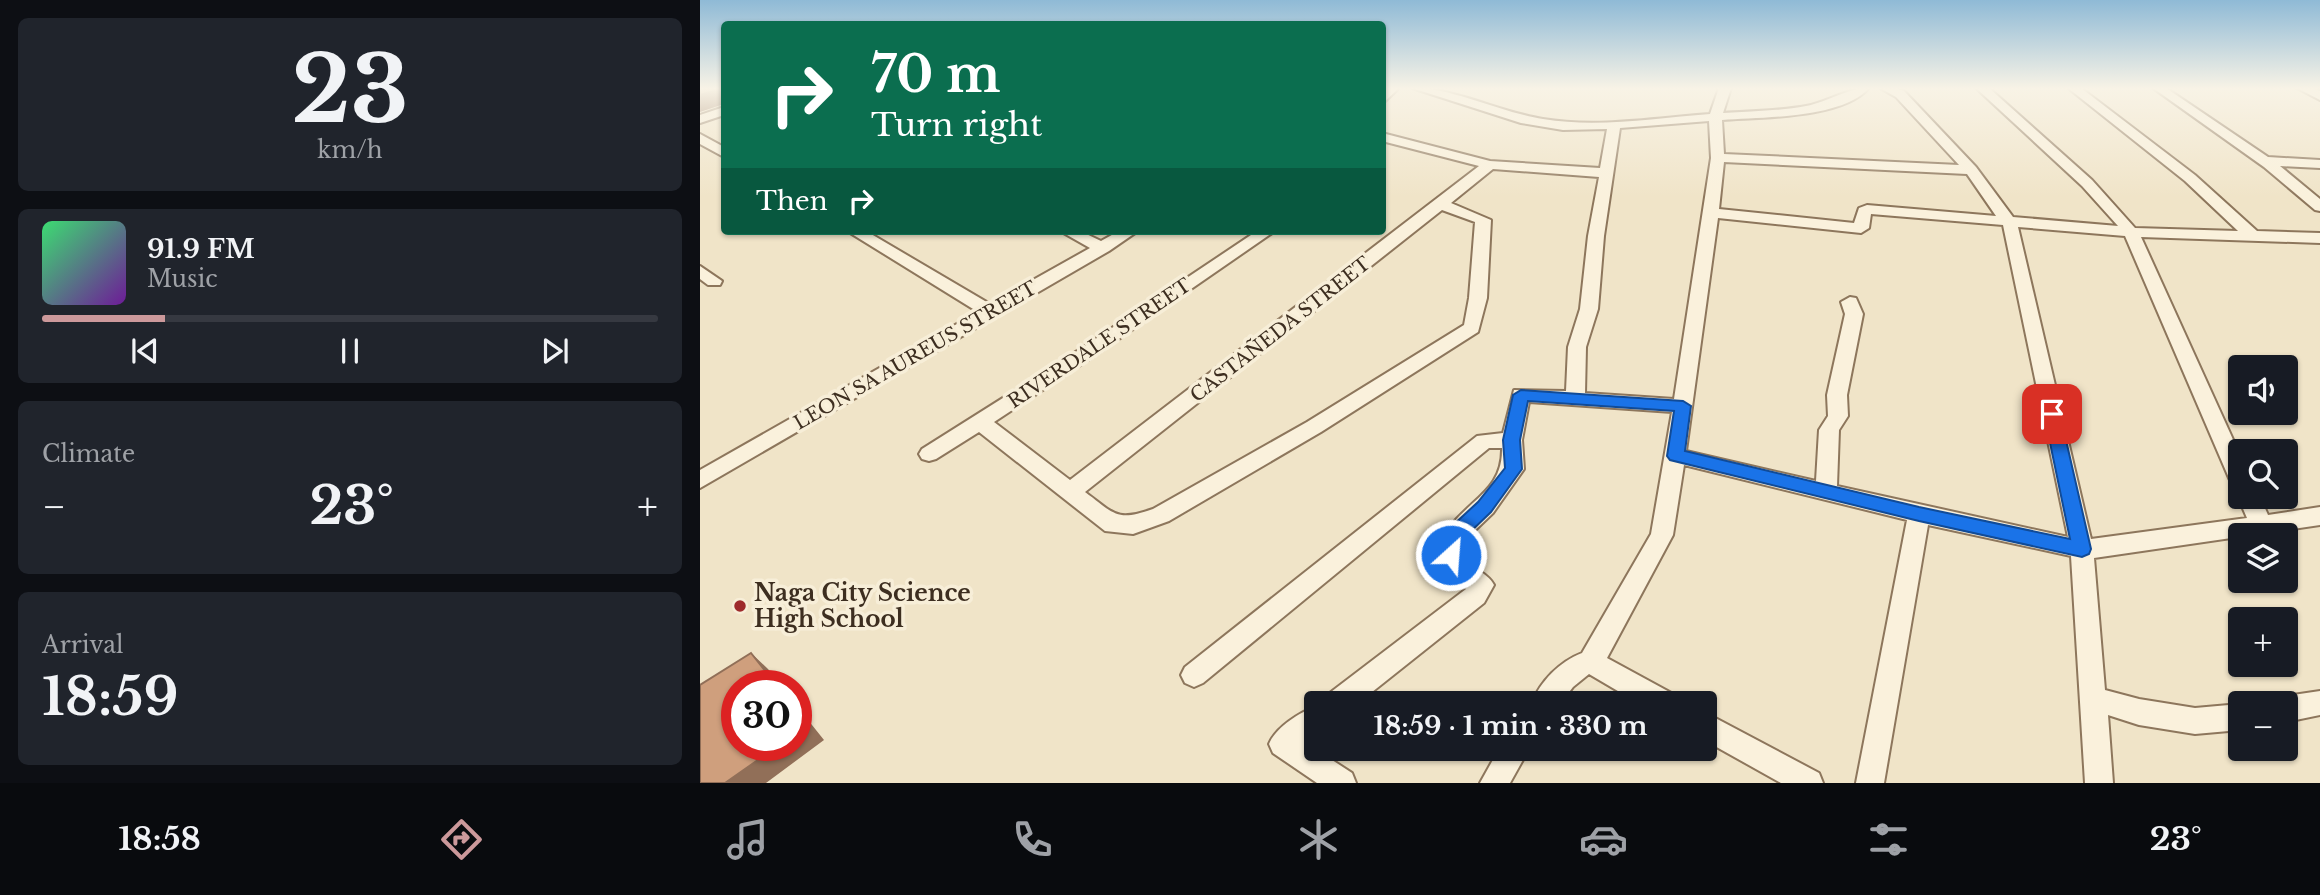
<!DOCTYPE html>
<meta charset="utf-8">
<style>
body{margin:0;font-family:"Libre Baskerville",serif;background:#20242c;color:#f1f3f6;height:100vh;display:flex;flex-direction:column;font-size:26px;white-space:nowrap}
*{box-sizing:border-box;margin:0}
p{font-size:23px;color:#9ea1a6}
.icon{flex:none;width:38px;height:38px;fill:none;stroke:currentColor;stroke-width:2;stroke-linecap:round;stroke-linejoin:round}
.map{position:relative;flex:1;overflow:hidden}
.panel{display:flex;flex-direction:column;gap:18px;padding:18px;background:#0d0f14;width:700px}
.panel>*{flex:none}
.banner{position:absolute;left:21px;top:21px;width:665px;height:214px;border-radius:7px;box-shadow:0 2px 5px #0004;background:#0b6e4f;color:#fff;overflow:hidden}
.buttons{position:absolute;left:1528px;top:355px;display:grid;gap:14px}
.buttons a{display:grid;place-items:center;width:70px;height:70px;border-radius:7px;background:#171b24;box-shadow:0 2px 5px #0004;font-size:35px}
.speed{position:absolute;left:21px;top:670px;display:flex;gap:14px;font-size:35px;font-weight:700;text-align:center}
.speed>*{display:grid;place-content:center;width:91px;height:91px;border-radius:50%;background:#171b24;box-shadow:0 2px 5px #0004;line-height:1}
.speed .limit{border:10px solid #d22;background:#fff;color:#111}
.pin{position:absolute;display:grid;place-items:center;width:60px;height:60px;color:#fff;margin:-30px;border-radius:14px;box-shadow:0 4px 10px #0006}
.me{position:absolute;width:77px;margin:-38px;rotate:26deg;stroke-linejoin:round;filter:drop-shadow(0 0 5px #0008)}
.turn{display:flex;align-items:center;gap:24px;height:147px;padding:0 35px;font-size:32px}
.turn .icon{width:91px;height:91px;stroke-width:2.5}
.turn b{display:block;font-size:49px;line-height:60px}
.then{display:flex;align-items:center;height:66px;padding:0 35px;background:#0003;gap:14px;font-size:26px}
.big{font-size:52px;font-weight:700;line-height:1.1}
.panel .card{flex:1;display:flex;flex-direction:column;justify-content:center;gap:10px;min-width:0;padding:0 24px;border-radius:10px;background:#20242c}
.panel .dial{align-items:center;gap:0}
.dial b{font-size:91px;line-height:1}
.song{display:flex;align-items:center;gap:21px}
.cover{width:84px;height:84px;border-radius:10px;background:linear-gradient(135deg,hsl(140 70% 55%),hsl(280 70% 35%))}
.played{height:7px;border-radius:4px;background:linear-gradient(90deg,#cc999b 20%,#363941 20%)}
.keys{display:flex;justify-content:space-around;direction:ltr}
.heat{display:flex;justify-content:space-between;align-items:center;font-size:38px;direction:ltr}
.trip{position:absolute;left:604px;top:691px;width:413px;height:70px;border-radius:7px;background:#171b24;box-shadow:0 2px 5px #0004;font-weight:700;line-height:70px;text-align:center}
.menu{display:flex;height:112px;justify-content:space-around;align-items:center;background:#090b0e;color:#9ea1a6}
.menu .icon{width:49px;height:49px}
.menu .active{color:#cc999b}
.menu b{font-size:32px;color:#f1f3f6}
main{display:flex;flex:1;min-height:0}
.map>svg:first-child{display:block}
.lines{fill:none;stroke-linecap:round;stroke-linejoin:round}
.minor-casing{stroke:#8d765c;stroke-width:4}
.minor{fill:#faf1dc;fill-rule:evenodd}
.shaded-wall{fill:#916f58}
.building{fill:#cf9f7d;stroke:#916f58;stroke-width:2}
.route{fill:#1a73e8;stroke:#114b97;stroke-width:2}
.poi-dot{fill:#9e2a2b;stroke:#f7eed8;stroke-width:2.5}
.labels{text-anchor:middle;stroke-width:7;stroke-linejoin:round;paint-order:stroke}
.street-label{font-size:19px;fill:#3d2e20;stroke:#f7eed8}
.near-poi-label{font-size:23px;font-weight:bold;fill:#3d2e20;stroke:#f7eed8;text-anchor:start}
</style>
<main>
<section class="panel">
<div class="card dial"><b>23</b><p>km/h</p></div>
<div class="card">
<div class="song"><i class="cover"></i><div><b>91.9 FM</b><p>Music</p></div></div>
<div class="played"></div>
<div class="keys"><svg class="icon" aria-label="previous" viewBox="0 0 24 24"><path d="M18 5L8 12l10 7zM5 5v14"/></svg><svg class="icon" aria-label="pause" viewBox="0 0 24 24"><path d="M8 5v14M16 5v14"/></svg><svg class="icon" aria-label="next" viewBox="0 0 24 24"><path d="M6 5l10 7-10 7zM19 5v14"/></svg></div>
</div>
<div class="card"><p>Climate</p>
<div class="heat"><a>−</a><b class="big">23°</b><a>+</a></div>
</div>
<div class="card"><p>Arrival</p><b class="big">18:59</b></div>
</section>
<div class="map">
<svg width="1620" height="783" viewBox="0 0 1620 783">
<rect width="100%" height="100%" fill="#f0e4c8"/>
<g class="lines">
<defs>
<path id="minor" d="M687 88H699L682 104V92Z
M712 88C748 86 803 113 843 119 898 128 955 118 1010 114L1019 88H1031L1023 113C1050 111 1079 111 1106 106 1128 102 1147 88 1169 88 1142 119 1061 117 1022 120L1024 154 1259 165 1196 97 1180 88H1195L1204 91 1276 167 1313 217 1418 226 1382 186 1276 88H1289L1392 180 1435 228 1538 231 1485 181 1368 88H1381L1495 175 1557 231 1620 233V243L1441 237 1540 455V486L1532 484 1529 478 1425 236 1318 227 1391 539 1547 518 1538 497 1540 494V497H1560L1568 515 1620 507V525L1394 558 1405 690 1439 699 1495 708 1540 704V730L1495 734 1439 725 1408 715 1413 783H1385L1371 556 1228 525 1184 783H1156L1207 520 984 465 973 535 907 658 975 695 979 704H940L889 674 873 687 860 704H831C841 681 859 662 882 653L951 534 972 412 829 402 822 440 824 469 793 513 769 536 763 555C769 569 787 571 794 585L784 603 657 704H623L627 695 766 589 749 575 739 555C743 545 745 532 752 524 775 497 803 487 802 448H789L503 683 494 687 485 683 481 675 485 667 777 436 803 433 814 390 866 391 868 347 880 309 888 236 899 177 793 169 751 203 791 220 787 298 778 332 621 432 469 521 433 534 405 531 279 432 236 459 229 461 222 459 219 454 222 449 382 348 557 231H575L394 356 294 422 370 480 779 166 682 141V133L790 161 900 168 907 129 863 130 821 123ZM1009 121 1011 158 974 399 885 393 886 347 898 309 904 236 920 128ZM1024 162 1267 174 1296 216 1167 205 1159 208 1154 223 1019 209ZM742 210 775 222 769 298 764 325 607 422 453 509C416 522 415 514 385 492ZM1171 214 1303 225 1368 537 1137 486 1139 430 1148 416 1147 395 1163 314 1156 298 1150 297 1141 302 1145 314 1127 395 1128 416 1119 430 1116 481 986 451 1018 218 1161 233 1169 228Z
M1453 88H1466L1568 157 1620 160V168L1580 166 1620 199V211L1615 210 1564 167Z
M1597 88H1612L1620 91V100Z
M24 107V115L0 123V115Z
M0 134 24 147V157L0 144Z
M147 231H166L290 304 390 248 360 231H380L401 241 419 231H438L409 251 0 488V470L278 312Z
M0 266 22 281 20 285H8L0 279Z
M1620 691V715L1586 722V704H1575L1586 696Z
M616 706V735L606 743 652 773 656 783H617L573 753 569 744C576 727 599 713 616 706Z
M1004 712 1119 773 1123 783H1081L1004 740Z
M799 749H829L810 783H780Z"/>
</defs>
<use href="#minor" class="minor-casing"/>
<use href="#minor" class="minor"/>
</g>
<path class="shaded-wall" d="M24 88V104L0 112V95Z
M51 653 68 669 82 686H77Z
M96 705 124 740 66 783H25L78 746H96Z"/>
<path class="building" d="M0 88H24L0 95Z
M51 653 77 686H37V746H78L25 783H0V685Z
M96 710 108 725 96 733Z"/>
<linearGradient id="sky" x2="0" y2="1"><stop stop-color="#8fbad6"/><stop offset="0.45" stop-color="#f8f3e6"/><stop offset="1" stop-color="#f8f3e6" stop-opacity="0"/></linearGradient>
<rect width="1620" height="197" fill="url(#sky)"/>
<path class="route" d="M821 390 983 401 991 406 985 451 1219 507 1370 539 1344 414 1352 408 1360 414 1391 549 1389 554 1382 557 1219 521 970 460 967 456 974 411 828 401 820 440 822 469 791 512 767 535 758 561 751 563 744 561 741 555 752 526 778 502 805 468 803 440 813 395Z"/>
<circle class="poi-dot" cx="40" cy="606" r="7"/>
<g class="labels">
<g class="street-label">
<text transform="translate(580 329) rotate(-38)" y="7">CASTAÑEDA STREET</text>
<text transform="translate(399 343) rotate(-34)" y="7">RIVERDALE STREET</text>
<text transform="translate(215 355) rotate(-30)" y="7">LEON SA AUREUS STREET</text>
</g>
<g class="near-poi-label">
<text x="54" y="601">Naga City Science<tspan x="54" dy="26">High School</tspan></text>
</g>
</g>
</svg>
<div class="buttons">
<a><svg class="icon" aria-label="sound" viewBox="0 0 24 24"><path d="M4 9h4l5-4v14l-5-4H4zM17 9q2 3 0 6"/></svg></a>
<a><svg class="icon" aria-label="search" viewBox="0 0 24 24"><circle cx="10" cy="10" r="6"/><path d="M15 15l6 6"/></svg></a>
<a><svg class="icon" aria-label="layers" viewBox="0 0 24 24"><path d="M12 4l9 5-9 5-9-5zM3 14l9 5 9-5"/></svg></a>
<a>+</a>
<a>−</a>
</div>
<div class="speed"><div class="limit">30</div></div>
<div class="pin" style="left:1352px;top:414px;background:#d93025"><svg class="icon" aria-label="arrive" viewBox="0 0 24 24"><path d="M6 21V4h12l-3 4 3 4H6"/></svg></div>
<svg class="me" style="left:751px;top:555px" viewBox="-20 -20 40 40"><circle r="17" fill="#1a73e8" stroke="#fff" stroke-width="3"/><path d="M0-11L8 9 0 5-8 9z" fill="#fff"/></svg>
<div class="trip">18:59 · 1 min · 330 m</div>
<div class="banner">
<div class="turn"><svg class="icon" aria-label="right" viewBox="0 0 24 24"><path d="M7 20v-9h11M14 6l5 5-5 5"/></svg><div><b>70 m</b>Turn right</div></div>
<div class="then">Then<svg class="icon" aria-label="right" viewBox="0 0 24 24"><path d="M7 20v-9h11M14 6l5 5-5 5"/></svg></div>
</div>
</div>
</main>
<nav class="menu">
<b>18:58</b>
<svg class="icon active" aria-label="directions" viewBox="0 0 24 24"><path d="M12 3l9 9-9 9-9-9zM9 14v-3h6M13 9l2 2-2 2"/></svg>
<svg class="icon" aria-label="music" viewBox="0 0 24 24"><path d="M9 18V5l10-2v13"/><circle cx="6" cy="18" r="3"/><circle cx="16" cy="16" r="3"/></svg>
<svg class="icon" aria-label="phone" viewBox="0 0 24 24"><path d="M5 4h4l2 5-3 2q2 4 5 5l2-3 5 2v4C11 20 4 13 5 4z"/></svg>
<svg class="icon" aria-label="climate" viewBox="0 0 24 24"><path d="M12 3v18M4 7l16 10M4 17L20 7"/></svg>
<svg class="icon" aria-label="car" viewBox="0 0 24 24"><path d="M5 17H2v-5l4-1 3-4h7l3 4 3 1v5h-3M9 17h6M6 11h13"/><circle cx="7" cy="17" r="2"/><circle cx="17" cy="17" r="2"/></svg>
<svg class="icon" aria-label="filters" viewBox="0 0 24 24"><path d="M4 7h16M4 17h16"/><circle cx="9" cy="7" r="2"/><circle cx="15" cy="17" r="2"/></svg>
<b>23°</b>
</nav>
